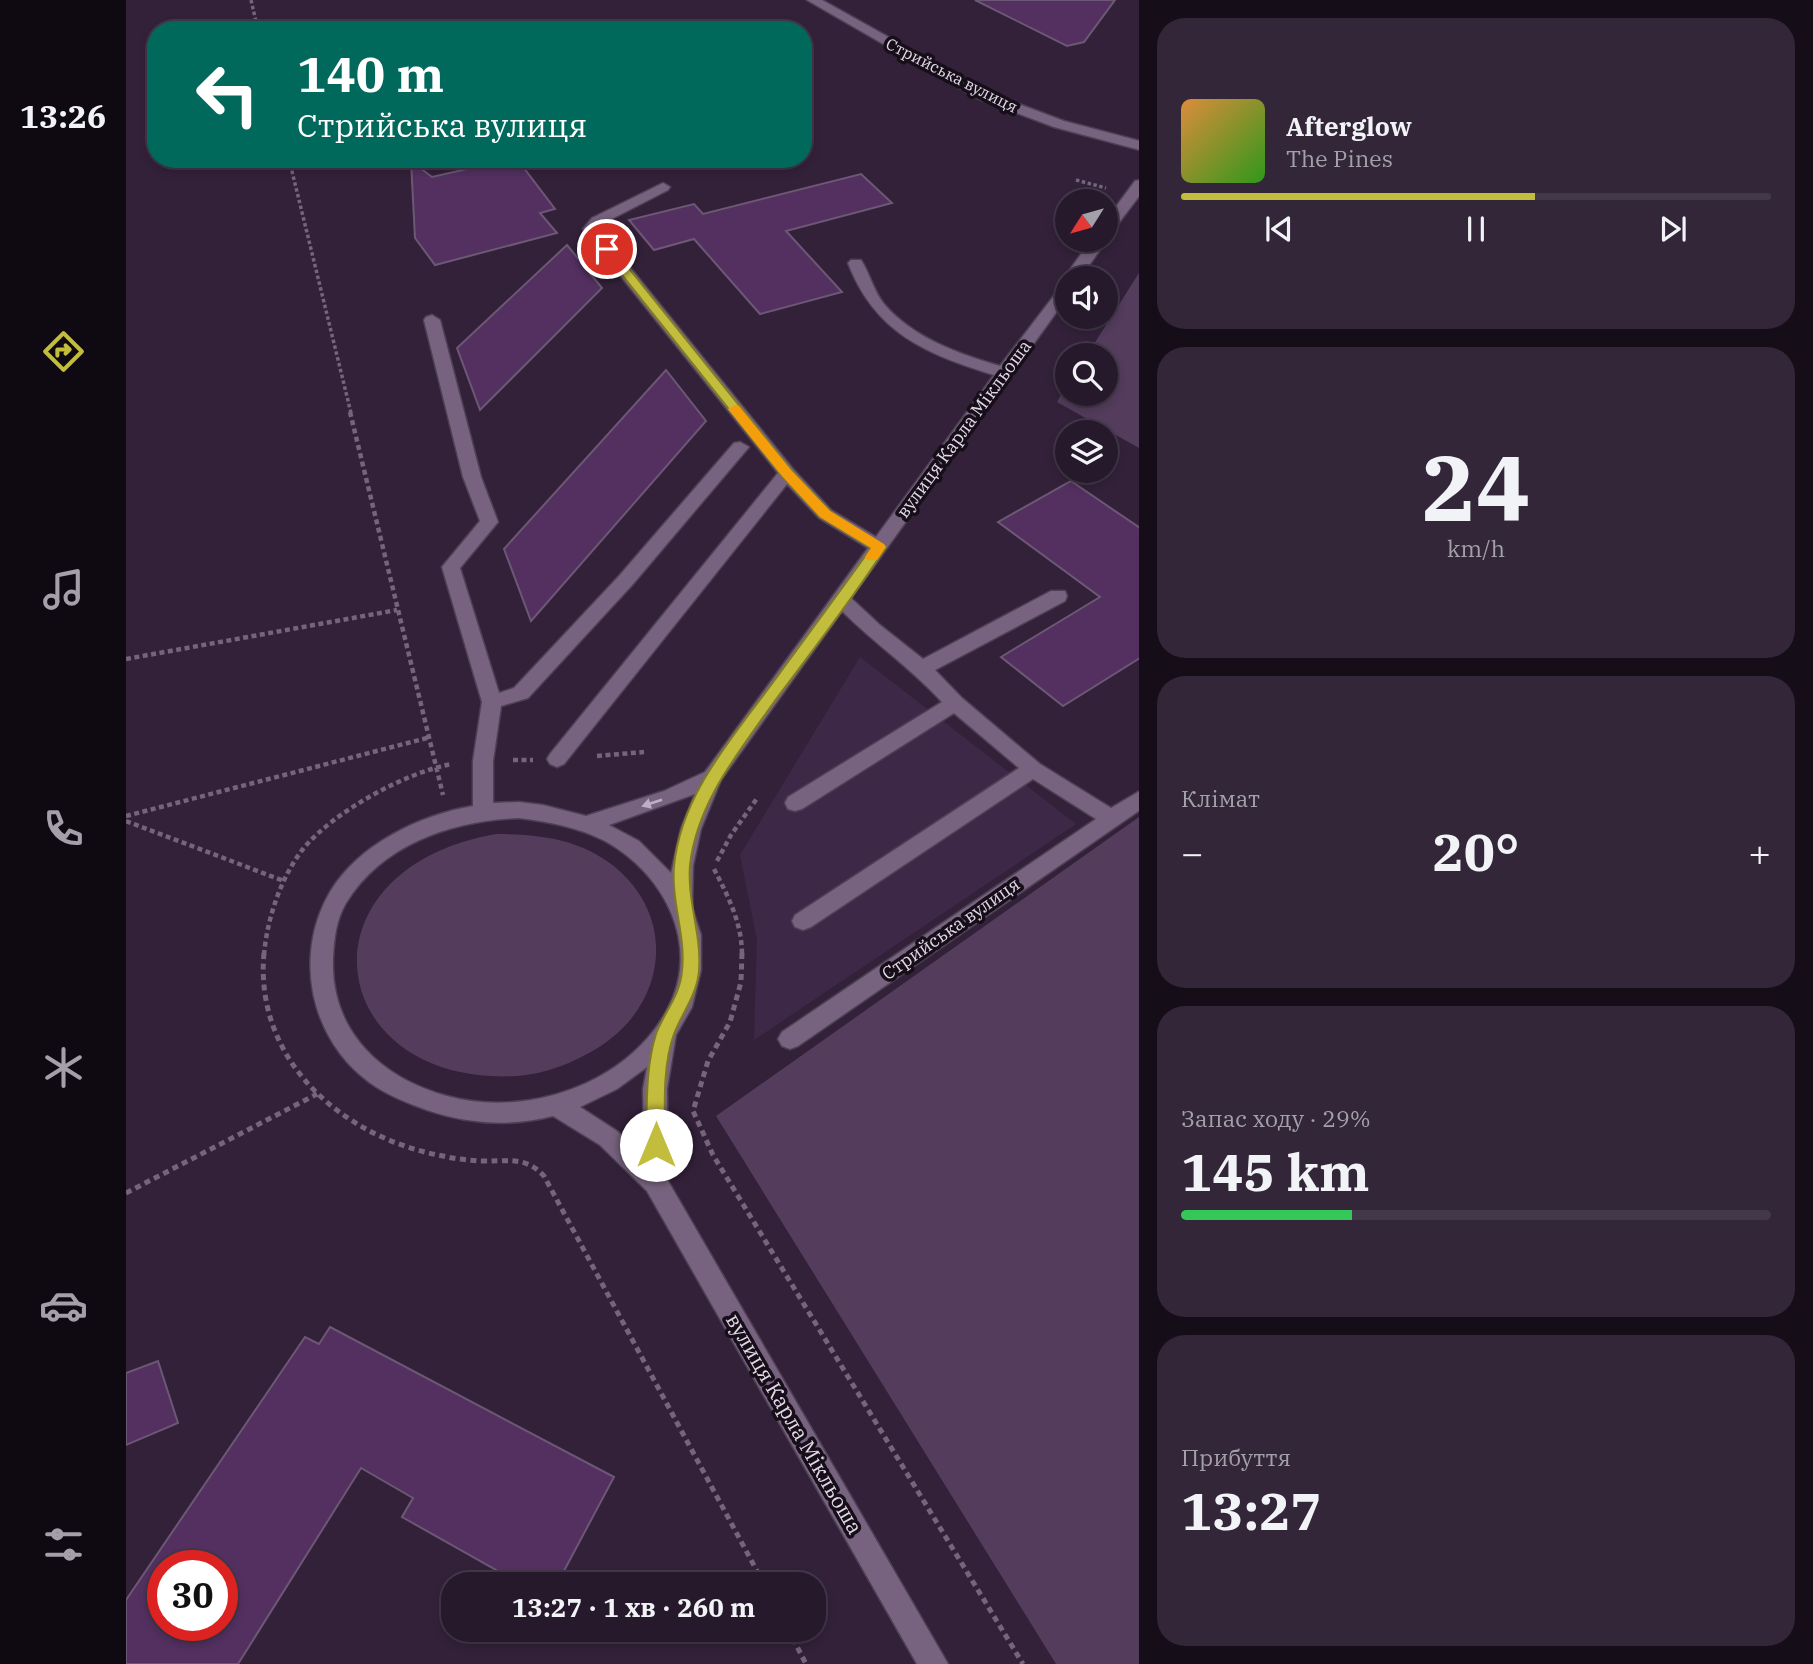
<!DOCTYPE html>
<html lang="uk">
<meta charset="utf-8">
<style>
body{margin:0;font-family:"IBM Plex Serif",serif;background:#322638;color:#f1f3f6;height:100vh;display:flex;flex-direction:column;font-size:26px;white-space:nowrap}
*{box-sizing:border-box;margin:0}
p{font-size:23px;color:#a4a0a9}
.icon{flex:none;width:38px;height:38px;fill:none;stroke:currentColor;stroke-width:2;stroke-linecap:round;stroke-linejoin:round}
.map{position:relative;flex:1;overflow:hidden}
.sheet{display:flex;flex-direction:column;gap:18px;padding:18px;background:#150e18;width:674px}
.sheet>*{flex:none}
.banner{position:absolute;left:21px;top:21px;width:665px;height:147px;border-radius:28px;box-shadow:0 4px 10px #0003,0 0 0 2px #423848;background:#00695c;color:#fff;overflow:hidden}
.needle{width:46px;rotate:233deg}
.buttons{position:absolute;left:929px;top:189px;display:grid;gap:14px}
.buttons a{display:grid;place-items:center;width:63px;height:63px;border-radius:50%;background:#26192c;box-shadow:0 4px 10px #0003,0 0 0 2px #423848;font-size:35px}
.speed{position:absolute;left:21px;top:1550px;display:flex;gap:14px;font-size:35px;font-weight:700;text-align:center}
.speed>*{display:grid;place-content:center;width:91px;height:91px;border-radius:50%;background:#26192c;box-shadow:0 4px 10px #0003,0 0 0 2px #423848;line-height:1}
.speed .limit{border:10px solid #d22;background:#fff;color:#111}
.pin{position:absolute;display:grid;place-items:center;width:60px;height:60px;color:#fff;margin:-30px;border:4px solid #fff;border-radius:50%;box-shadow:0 2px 7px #0007}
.me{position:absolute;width:77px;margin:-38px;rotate:0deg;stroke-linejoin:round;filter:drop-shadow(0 0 5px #0008)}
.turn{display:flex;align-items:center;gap:24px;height:147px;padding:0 35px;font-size:32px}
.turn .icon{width:91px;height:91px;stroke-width:2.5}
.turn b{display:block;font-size:49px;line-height:60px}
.big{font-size:52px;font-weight:800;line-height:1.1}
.sheet .widget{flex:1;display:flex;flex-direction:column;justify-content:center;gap:10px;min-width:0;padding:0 24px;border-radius:28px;background:#322638}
.sheet .dial{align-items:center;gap:0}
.dial b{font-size:91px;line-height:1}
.song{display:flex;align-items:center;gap:21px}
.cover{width:84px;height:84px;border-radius:10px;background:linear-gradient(135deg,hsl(30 70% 55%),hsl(110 70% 35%))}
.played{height:7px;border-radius:4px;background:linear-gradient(90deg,#c3bd3e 60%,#423848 60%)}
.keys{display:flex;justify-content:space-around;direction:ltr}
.heat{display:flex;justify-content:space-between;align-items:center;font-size:38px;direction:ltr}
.charge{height:10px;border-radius:5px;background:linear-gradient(90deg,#34c759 29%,#423848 0)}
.trip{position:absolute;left:315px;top:1572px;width:385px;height:70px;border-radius:28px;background:#26192c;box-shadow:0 4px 10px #0003,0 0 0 2px #423848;font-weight:800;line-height:70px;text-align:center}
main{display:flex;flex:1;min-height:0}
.tabs{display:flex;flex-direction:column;width:126px;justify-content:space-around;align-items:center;background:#0f0a12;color:#a4a0a9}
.tabs .icon{width:49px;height:49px}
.tabs .on{color:#c3bd3e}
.tabs b{font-size:32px;color:#f1f3f6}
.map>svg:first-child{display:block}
.built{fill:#3e2847}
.green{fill:#533c5c}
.building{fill:#533060;stroke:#6c5874;stroke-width:2;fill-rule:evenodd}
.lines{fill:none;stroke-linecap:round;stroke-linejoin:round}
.minor-casing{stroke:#4e4054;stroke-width:3}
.path-far2{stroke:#74657b;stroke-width:3.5;stroke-dasharray:3.5 2.5;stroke-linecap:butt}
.path-far1{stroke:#74657b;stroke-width:4.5;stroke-dasharray:5 3.5;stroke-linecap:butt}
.path{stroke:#74657b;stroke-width:5;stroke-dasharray:6 4.5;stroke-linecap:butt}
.minor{fill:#77637f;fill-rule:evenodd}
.oneway{fill:#bdafc3}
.route{fill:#c3bd3e;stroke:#7f7b28;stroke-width:2}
.slow{fill:#f59e0b}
.labels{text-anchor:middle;stroke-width:7;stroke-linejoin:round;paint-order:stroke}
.far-street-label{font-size:16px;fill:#e3d8e8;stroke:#160e19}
.street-label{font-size:18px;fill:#e3d8e8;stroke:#160e19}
.near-street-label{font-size:21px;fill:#e3d8e8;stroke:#160e19}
</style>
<main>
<nav class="tabs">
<b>13:26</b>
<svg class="icon on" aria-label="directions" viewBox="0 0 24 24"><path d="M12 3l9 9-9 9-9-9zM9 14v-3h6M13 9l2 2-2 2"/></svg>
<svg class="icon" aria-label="music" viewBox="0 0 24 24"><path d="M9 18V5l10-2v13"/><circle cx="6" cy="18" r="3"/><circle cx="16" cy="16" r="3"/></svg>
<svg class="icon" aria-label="phone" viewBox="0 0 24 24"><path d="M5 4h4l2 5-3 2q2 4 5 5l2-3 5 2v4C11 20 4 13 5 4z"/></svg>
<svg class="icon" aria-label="climate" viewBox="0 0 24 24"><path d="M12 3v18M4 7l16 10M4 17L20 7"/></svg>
<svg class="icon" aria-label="car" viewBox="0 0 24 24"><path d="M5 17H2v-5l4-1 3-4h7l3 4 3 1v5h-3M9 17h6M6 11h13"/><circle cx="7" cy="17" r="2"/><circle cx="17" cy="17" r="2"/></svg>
<svg class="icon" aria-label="filters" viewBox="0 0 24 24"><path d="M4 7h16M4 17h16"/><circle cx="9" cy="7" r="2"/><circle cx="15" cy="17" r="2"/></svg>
</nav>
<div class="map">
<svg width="1014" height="1664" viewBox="0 0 1014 1664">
<rect width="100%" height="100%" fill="#33213a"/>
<path class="built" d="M734 657 950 824 628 1040 631 940 614 855Z"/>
<path class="green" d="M1013 273 1014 448H1013L931 402 941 385 942 394H980V355H961Z
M1013 817V1664H930L590 1116Z
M370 834C410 834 448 838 481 861 553 912 543 1005 470 1049 447 1063 419 1074 391 1076 198 1087 166 870 370 834Z"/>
<path class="building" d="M849 0H989L958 42 941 46Z
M385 159H391L429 209 414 213 431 233 309 265 289 238 285 161 306 177Z
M735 174 766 203 660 231 716 292 634 314 568 239 528 250 503 220 568 204 577 214Z
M441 245 476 288 354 410 331 348Z
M540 370 580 421 405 621 378 549Z
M945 481 1014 528V658L937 706 875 657 974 597 872 522Z
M204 1327 488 1477 431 1584H395L276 1517 287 1498 235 1468 112 1664H0V1600L179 1337 193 1344ZM37 1566H96V1626H37Z
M32 1361 52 1423 0 1445V1373Z"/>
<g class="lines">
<defs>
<path id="minor" d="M681 0H696L861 92 938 121 1014 141V150L928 127 851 98Z
M1014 180V195L985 233 980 235V220L1009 181Z
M537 183 544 187 542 190 476 224 473 229 667 469 705 510 750 537 868 375C800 354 749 333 722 263L725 260H735C744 274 747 290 758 304 787 338 833 354 874 366L940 280 938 278 965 240H981L954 278H942V296L725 598 754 625 797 659 925 591H939L941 596 939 601 809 670 836 698 914 764 985 808 1014 791V810L672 1046 664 1049 656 1046 652 1039 656 1032 970 819 907 779 685 927 677 930 669 927 666 921 669 915 893 768 828 713 676 809 669 811 662 809 659 803 662 797 816 702C785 668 748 643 716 611L595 780 575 829 567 866 566 908 575 935V970L566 1007 550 1035 541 1089 542 1181 822 1664H791L521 1191 474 1145 427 1116C385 1127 342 1124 301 1110 281 1103 261 1095 243 1082 184 1039 167 955 204 892 233 844 294 815 347 806V761L356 702 316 567 354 521 337 477 298 320 300 317 306 315 314 320 355 477 372 522 334 568 373 693 388 688 493 576 608 443 614 442 623 447 507 584 402 698 375 706 367 761V803L393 802 417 805 460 816 538 791 579 772 742 548 693 518 661 484 438 764 431 767 424 764 421 759 424 754 652 473 457 229 466 218ZM569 794 555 829 545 873 513 841 483 825ZM393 818C423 822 452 827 479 841 539 874 576 946 541 1010 501 1085 399 1118 321 1096 255 1078 204 1031 207 958 208 939 210 920 220 903 257 843 327 821 393 818ZM521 1067 517 1089 518 1154 491 1131 454 1107 491 1089Z"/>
</defs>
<use href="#minor" class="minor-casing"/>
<path class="path-far2" d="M125 0 132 30
M163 159 225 413
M950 180 980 188"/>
<path class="path-far1" d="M224 412 317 795
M0 659 271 610
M471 756 518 752
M387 760H407
M0 816 301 738
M0 821 158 881
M591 861 605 835 632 797
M588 869C602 896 616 923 616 955
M138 955C141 919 155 877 177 849 207 812 280 772 326 764"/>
<path class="path" d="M138 953C128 1061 217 1138 317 1156 329 1159 342 1160 354 1161 380 1162 399 1155 418 1176L638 1584
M616 953 615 982 604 1022 582 1061 567 1111 587 1155 897 1664
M0 1193 191 1094
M662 1629 680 1664"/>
<use href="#minor" class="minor"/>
</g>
<defs><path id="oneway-solid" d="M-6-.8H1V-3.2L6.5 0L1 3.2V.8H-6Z" transform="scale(1.75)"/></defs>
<use class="oneway" href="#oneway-solid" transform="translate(526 803) rotate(162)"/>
<path class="route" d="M481 245 485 246 665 470 704 511 760 547C726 600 686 651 648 702 613 752 571 802 564 865 561 901 576 935 573 971 571 995 556 1013 548 1034 536 1066 539 1111 539 1145L536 1151 530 1153 523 1151 520 1145C521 1109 519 1069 530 1034 538 1012 554 996 556 971 560 936 545 902 548 866 555 794 607 737 648 681 680 637 713 593 745 548L694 517 656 476 477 251V246Z"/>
<path class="slow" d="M609 405 613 406 665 470 704 511 758 544 760 547 751 560H741L739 557 745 548 694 517 656 476 602 409Z"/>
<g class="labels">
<g class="far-street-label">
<text transform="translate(826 75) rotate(27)" y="6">Стрийська вулиця</text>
</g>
<g class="street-label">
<text transform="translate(838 429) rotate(-54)" y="6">вулиця Карла Мікльоша</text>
<text transform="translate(825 929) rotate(-35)" y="6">Стрийська вулиця</text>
</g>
<g class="near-street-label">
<text transform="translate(668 1424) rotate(60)" y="7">вулиця Карла Мікльоша</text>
</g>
</g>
</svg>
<div class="buttons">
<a><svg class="needle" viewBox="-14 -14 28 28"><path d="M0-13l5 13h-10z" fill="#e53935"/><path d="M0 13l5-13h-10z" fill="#a4a0a9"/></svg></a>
<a><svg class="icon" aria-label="sound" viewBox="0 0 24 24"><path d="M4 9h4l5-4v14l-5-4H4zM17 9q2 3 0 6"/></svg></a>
<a><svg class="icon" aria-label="search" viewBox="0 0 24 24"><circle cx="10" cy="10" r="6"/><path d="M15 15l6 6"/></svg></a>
<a><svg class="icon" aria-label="layers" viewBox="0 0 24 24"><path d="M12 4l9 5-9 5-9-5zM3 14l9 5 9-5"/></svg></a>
</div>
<div class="speed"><div class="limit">30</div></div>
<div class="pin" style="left:481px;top:249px;background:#d93025"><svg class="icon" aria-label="arrive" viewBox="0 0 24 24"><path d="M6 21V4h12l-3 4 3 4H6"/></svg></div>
<svg class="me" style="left:530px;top:1145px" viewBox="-20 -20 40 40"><circle r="19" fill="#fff"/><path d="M0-13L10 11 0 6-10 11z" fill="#c3bd3e"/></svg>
<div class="trip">13:27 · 1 хв · 260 m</div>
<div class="banner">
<div class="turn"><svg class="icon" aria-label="left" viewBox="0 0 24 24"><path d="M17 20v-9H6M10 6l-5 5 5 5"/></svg><div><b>140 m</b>Стрийська вулиця</div></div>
</div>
</div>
<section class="sheet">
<div class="widget">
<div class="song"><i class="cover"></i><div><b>Afterglow</b><p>The Pines</p></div></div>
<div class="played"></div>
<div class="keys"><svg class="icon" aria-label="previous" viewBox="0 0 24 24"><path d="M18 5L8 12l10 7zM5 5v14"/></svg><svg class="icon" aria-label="pause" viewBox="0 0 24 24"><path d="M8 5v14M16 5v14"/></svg><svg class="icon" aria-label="next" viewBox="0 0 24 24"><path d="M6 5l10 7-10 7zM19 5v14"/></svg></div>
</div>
<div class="widget dial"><b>24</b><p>km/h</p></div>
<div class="widget"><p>Клімат</p>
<div class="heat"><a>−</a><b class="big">20°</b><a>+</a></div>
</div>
<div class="widget"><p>Запас ходу · 29%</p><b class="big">145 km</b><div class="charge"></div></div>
<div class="widget"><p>Прибуття</p><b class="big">13:27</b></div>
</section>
</main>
